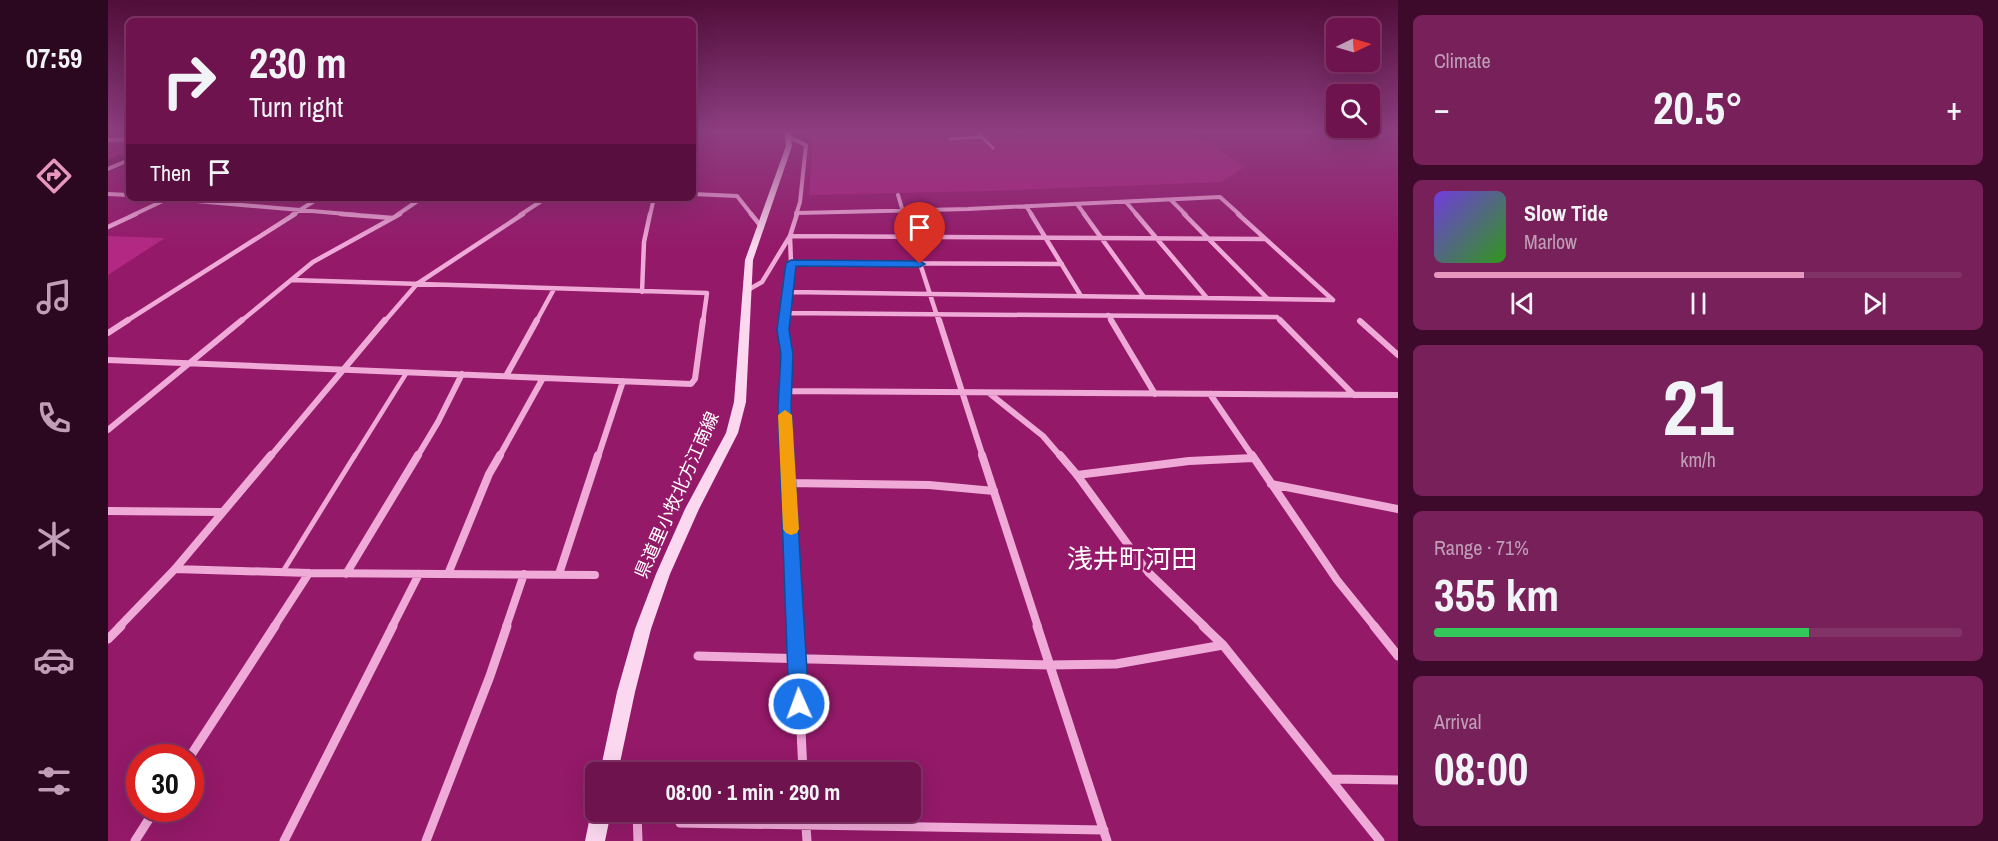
<!DOCTYPE html>
<meta charset="utf-8">
<style>
body{margin:0;font-family:"Archivo Narrow","Noto Sans JP",sans-serif;background:#772059;color:#f1f3f6;height:100vh;display:flex;flex-direction:column;font-size:22px;white-space:nowrap}
*{box-sizing:border-box;margin:0}
p{font-size:20px;color:#c09eb7}
.icon{flex:none;width:33px;height:33px;fill:none;stroke:currentColor;stroke-width:2;stroke-linecap:round;stroke-linejoin:round}
.map{position:relative;flex:1;overflow:hidden}
.sheet{display:flex;flex-direction:column;gap:15px;padding:15px;background:#3d0a2b;width:600px}
.sheet>*{flex:none}
.banner{position:absolute;left:18px;top:18px;width:570px;height:183px;border-radius:9px;box-shadow:0 6px 24px #0002,0 0 0 2px #813266;background:#6f134f;color:#f1f3f6;overflow:hidden}
.needle{width:39px;rotate:85deg}
.tools{position:absolute;left:1218px;top:18px;display:grid;gap:12px}
.tools a{display:grid;place-items:center;width:54px;height:54px;border-radius:9px;background:#6f134f;box-shadow:0 6px 24px #0002,0 0 0 2px #813266;font-size:30px}
.speed{position:absolute;left:18px;top:744px;display:flex;gap:12px;font-size:30px;font-weight:700;text-align:center}
.speed>*{display:grid;place-content:center;width:78px;height:78px;border-radius:50%;background:#6f134f;box-shadow:0 6px 24px #0002,0 0 0 2px #813266;line-height:1}
.speed .limit{border:9px solid #d22;background:#fff;color:#111}
.pin{position:absolute;display:grid;place-items:center;width:51px;height:51px;color:#fff;margin:-62px -26px;border-radius:50% 50% 50% 0;rotate:-45deg;box-shadow:0 0 6px #0007}
.pin .icon{rotate:45deg}
.me{position:absolute;width:66px;margin:-33px;rotate:358deg;stroke-linejoin:round;filter:drop-shadow(0 0 4px #0008)}
.turn{display:flex;align-items:center;gap:21px;height:126px;padding:0 24px;font-size:27px}
.turn .icon{width:78px;height:78px;stroke-width:2.5}
.turn b{display:block;font-size:42px;line-height:51px}
.then{display:flex;align-items:center;height:57px;padding:0 24px;background:#0003;gap:12px;font-size:22px}
.big{font-size:45px;font-weight:800;line-height:1.1}
.sheet .card{flex:1;display:flex;flex-direction:column;justify-content:center;gap:9px;min-width:0;padding:0 21px;border-radius:9px;background:#772059}
.sheet .dial{align-items:center;gap:0}
.dial b{font-size:78px;line-height:1}
.song{display:flex;align-items:center;gap:18px}
.cover{width:72px;height:72px;border-radius:9px;background:linear-gradient(135deg,hsl(260 70% 55%),hsl(110 70% 35%))}
.played{height:6px;border-radius:3px;background:linear-gradient(90deg,#e797bd 70%,#813266 70%)}
.keys{display:flex;justify-content:space-around;direction:ltr}
.heat{display:flex;justify-content:space-between;align-items:center;font-size:33px;direction:ltr}
.charge{height:9px;border-radius:4px;background:linear-gradient(90deg,#34c759 71%,#813266 0)}
.trip{position:absolute;left:477px;top:762px;width:336px;height:60px;border-radius:9px;background:#6f134f;box-shadow:0 6px 24px #0002,0 0 0 2px #813266;font-weight:800;line-height:60px;text-align:center}
main{display:flex;flex:1;min-height:0}
.tabs{display:flex;flex-direction:column;width:108px;justify-content:space-around;align-items:center;background:#2c0820;color:#c09eb7}
.tabs .icon{width:42px;height:42px}
.tabs .active{color:#e797bd}
.tabs b{font-size:27px;color:#f1f3f6}
.map>svg:first-child{display:block}
.green{fill:#ad227e}
.lines{fill:none;stroke-linecap:round;stroke-linejoin:round}
.river{fill:#71104f;fill-rule:evenodd}
.building{fill:#b22883}
.lane-far2{stroke:#f0aad8;stroke-width:3}
.lane-far1{stroke:#f0aad8;stroke-width:4.5}
.lane{stroke:#f0aad8;stroke-width:5}
.street-far4{stroke:#f0aad8;stroke-width:4}
.street-far3{stroke:#f0aad8;stroke-width:4.5}
.street-far2{stroke:#f0aad8;stroke-width:6}
.street-far1{stroke:#f0aad8;stroke-width:8}
.street{stroke:#f0aad8;stroke-width:9}
.secondary{fill:#fbd8ef;fill-rule:evenodd}
.route{fill:#1a73e8;stroke:#114b97;stroke-width:1.5}
.slow{fill:#f59e0b}
.labels{text-anchor:middle;stroke-width:6;stroke-linejoin:round;paint-order:stroke}
.street-label{font-size:18px;fill:#fff;stroke:#941969}
.near-quarter-label{font-size:26px;fill:#fff;stroke:#941969}
</style>
<main>
<nav class="tabs">
<b>07:59</b>
<svg class="icon active" aria-label="directions" viewBox="0 0 24 24"><path d="M12 3l9 9-9 9-9-9zM9 14v-3h6M13 9l2 2-2 2"/></svg>
<svg class="icon" aria-label="music" viewBox="0 0 24 24"><path d="M9 18V5l10-2v13"/><circle cx="6" cy="18" r="3"/><circle cx="16" cy="16" r="3"/></svg>
<svg class="icon" aria-label="phone" viewBox="0 0 24 24"><path d="M5 4h4l2 5-3 2q2 4 5 5l2-3 5 2v4C11 20 4 13 5 4z"/></svg>
<svg class="icon" aria-label="climate" viewBox="0 0 24 24"><path d="M12 3v18M4 7l16 10M4 17L20 7"/></svg>
<svg class="icon" aria-label="car" viewBox="0 0 24 24"><path d="M5 17H2v-5l4-1 3-4h7l3 4 3 1v5h-3M9 17h6M6 11h13"/><circle cx="7" cy="17" r="2"/><circle cx="17" cy="17" r="2"/></svg>
<svg class="icon" aria-label="filters" viewBox="0 0 24 24"><path d="M4 7h16M4 17h16"/><circle cx="9" cy="7" r="2"/><circle cx="15" cy="17" r="2"/></svg>
</nav>
<div class="map">
<svg width="1290" height="841" viewBox="0 0 1290 841">
<rect width="100%" height="100%" fill="#941969"/>
<path class="green" d="M692 130H1075L1111 149 1137 167 1113 182 882 191 701 195 705 143Z"/>
<g class="lines">
<path class="river" d="M21 152V164L0 172V159Z"/>
</g>
<path class="building" d="M0 236 57 238 0 275Z"/>
<g class="lines">
<path class="lane-far2" d="M867 130 885 148
M842 139 873 137"/>
<path class="lane-far1" d="M246 457 299 372"/>
<path class="lane" d="M174 573 247 455"/>
<path class="street-far4" d="M681 137 698 145 692 202 688 215
M0 140 21 139
M0 169 21 160
M0 194 21 195
M585 194 629 196 644 215
M790 195 796 215
M54 198 250 215
M1063 200 1078 215
M1018 202 1029 215
M969 204 977 215
M918 206 924 215
M688 213 860 209 1112 197 1132 215
M25 215 59 199
M184 215 211 198
M289 215 314 198
M412 215 438 198
M542 215 546 198"/>
<path class="street-far3" d="M233 214 285 218
M643 214 652 225
M796 214 831 322
M923 214 973 296
M976 214 1036 297
M1028 214 1099 298
M1076 214 1160 299
M1130 214 1225 300
M0 227 28 214
M682 236 1156 239
M683 263 954 264
M183 280 599 293 595 322
M638 291 654 282 682 236 689 214
M534 292 536 242 542 214
M681 292 1225 300
M678 313 1169 317 1174 322
M1000 315 1004 322
M17 322 187 214
M132 322 205 262 292 214
M276 322 309 284 415 214
M428 322 446 289
M676 322 683 263 682 236"/>
<path class="street-far2" d="M676 320 675 330 679 354 677 407 679 457
M831 320 875 457
M1003 320 1047 394
M1172 320 1246 395
M1252 321 1290 355
M0 333 20 320
M0 360 583 384 587 379 595 320
M398 376 429 320
M677 391 1290 395
M881 393 935 436 953 457
M1102 394 1145 457
M0 430 134 320
M162 457 277 320
M309 457 330 422 354 374
M391 457 435 378
M490 457 515 381"/>
<path class="street-far1" d="M679 455 688 627
M874 455 930 627
M952 455 969 475 1040 572 1097 627
M1144 455 1229 580 1267 627
M969 475 1081 461 1145 458
M681 483 821 485 886 491
M1163 484 1290 509
M0 511 113 512
M67 569 201 573 487 575
M238 574 310 455
M340 574 381 474 392 455
M451 574 490 455
M11 627 67 569 163 455
M166 627 201 573
M284 627 311 574
M398 627 416 574"/>
<path class="street" d="M688 626 695 772
M929 626 999 841
M1095 626 1115 645 1272 841
M1266 626 1290 656
M0 639 13 626
M590 656 942 665 1008 664 1115 645
M81 758 167 626
M506 764 515 772
M1223 779 1290 780
M529 812 530 841
M697 812 699 841
M572 823 996 830
M27 841 48 808
M176 841 285 626
M318 841 382 676 399 626"/>
<path class="secondary" d="M676 130H682L684 146 645 260 638 402 630 433 591 509 562 574 543 629 527 692 510 772H492L509 692 527 629 548 574 577 509 618 433 626 402 637 260 678 146Z
M488 804V812H503L497 841H477L483 812Z"/>
</g>
<linearGradient id="sky" x2="0" y2="1"><stop stop-color="#510e3a"/><stop offset="0.53" stop-color="#8e3e81"/><stop offset="1" stop-color="#8e3e81" stop-opacity="0"/></linearGradient>
<rect width="1290" height="247" fill="url(#sky)"/>
<path class="route" d="M683 260 812 261 817 264 812 267 688 266 681 330 685 354 683 407 701 704 698 711 691 714 684 711 681 704 670 407 673 354 669 330 678 263Z"/>
<path class="slow" d="M677 410 684 415 691 529 689 533 683 535 678 533 675 529 670 415Z"/>
<g class="labels">
<g class="street-label">
<text transform="translate(569 495) rotate(-66)" y="6">県道里小牧北方江南線</text>
</g>
<g class="near-quarter-label">
<text x="1024" y="568">浅井町河田</text>
</g>
</g>
</svg>
<div class="tools">
<a><svg class="needle" viewBox="-14 -14 28 28"><path d="M0-13l5 13h-10z" fill="#e53935"/><path d="M0 13l5-13h-10z" fill="#c09eb7"/></svg></a>
<a><svg class="icon" aria-label="search" viewBox="0 0 24 24"><circle cx="10" cy="10" r="6"/><path d="M15 15l6 6"/></svg></a>
</div>
<div class="speed"><div class="limit">30</div></div>
<div class="pin" style="left:812px;top:264px;background:#d93025"><svg class="icon" aria-label="arrive" viewBox="0 0 24 24"><path d="M6 21V4h12l-3 4 3 4H6"/></svg></div>
<svg class="me" style="left:691px;top:704px" viewBox="-20 -20 40 40"><circle r="17" fill="#1a73e8" stroke="#fff" stroke-width="3"/><path d="M0-11L8 9 0 5-8 9z" fill="#fff"/></svg>
<div class="trip">08:00 · 1 min · 290 m</div>
<div class="banner">
<div class="turn"><svg class="icon" aria-label="right" viewBox="0 0 24 24"><path d="M7 20v-9h11M14 6l5 5-5 5"/></svg><div><b>230 m</b>Turn right</div></div>
<div class="then">Then<svg class="icon" aria-label="arrive" viewBox="0 0 24 24"><path d="M6 21V4h12l-3 4 3 4H6"/></svg></div>
</div>
</div>
<section class="sheet">
<div class="card"><p>Climate</p>
<div class="heat"><a>−</a><b class="big">20.5°</b><a>+</a></div>
</div>
<div class="card">
<div class="song"><i class="cover"></i><div><b>Slow Tide</b><p>Marlow</p></div></div>
<div class="played"></div>
<div class="keys"><svg class="icon" aria-label="previous" viewBox="0 0 24 24"><path d="M18 5L8 12l10 7zM5 5v14"/></svg><svg class="icon" aria-label="pause" viewBox="0 0 24 24"><path d="M8 5v14M16 5v14"/></svg><svg class="icon" aria-label="next" viewBox="0 0 24 24"><path d="M6 5l10 7-10 7zM19 5v14"/></svg></div>
</div>
<div class="card dial"><b>21</b><p>km/h</p></div>
<div class="card"><p>Range · 71%</p><b class="big">355 km</b><div class="charge"></div></div>
<div class="card"><p>Arrival</p><b class="big">08:00</b></div>
</section>
</main>
